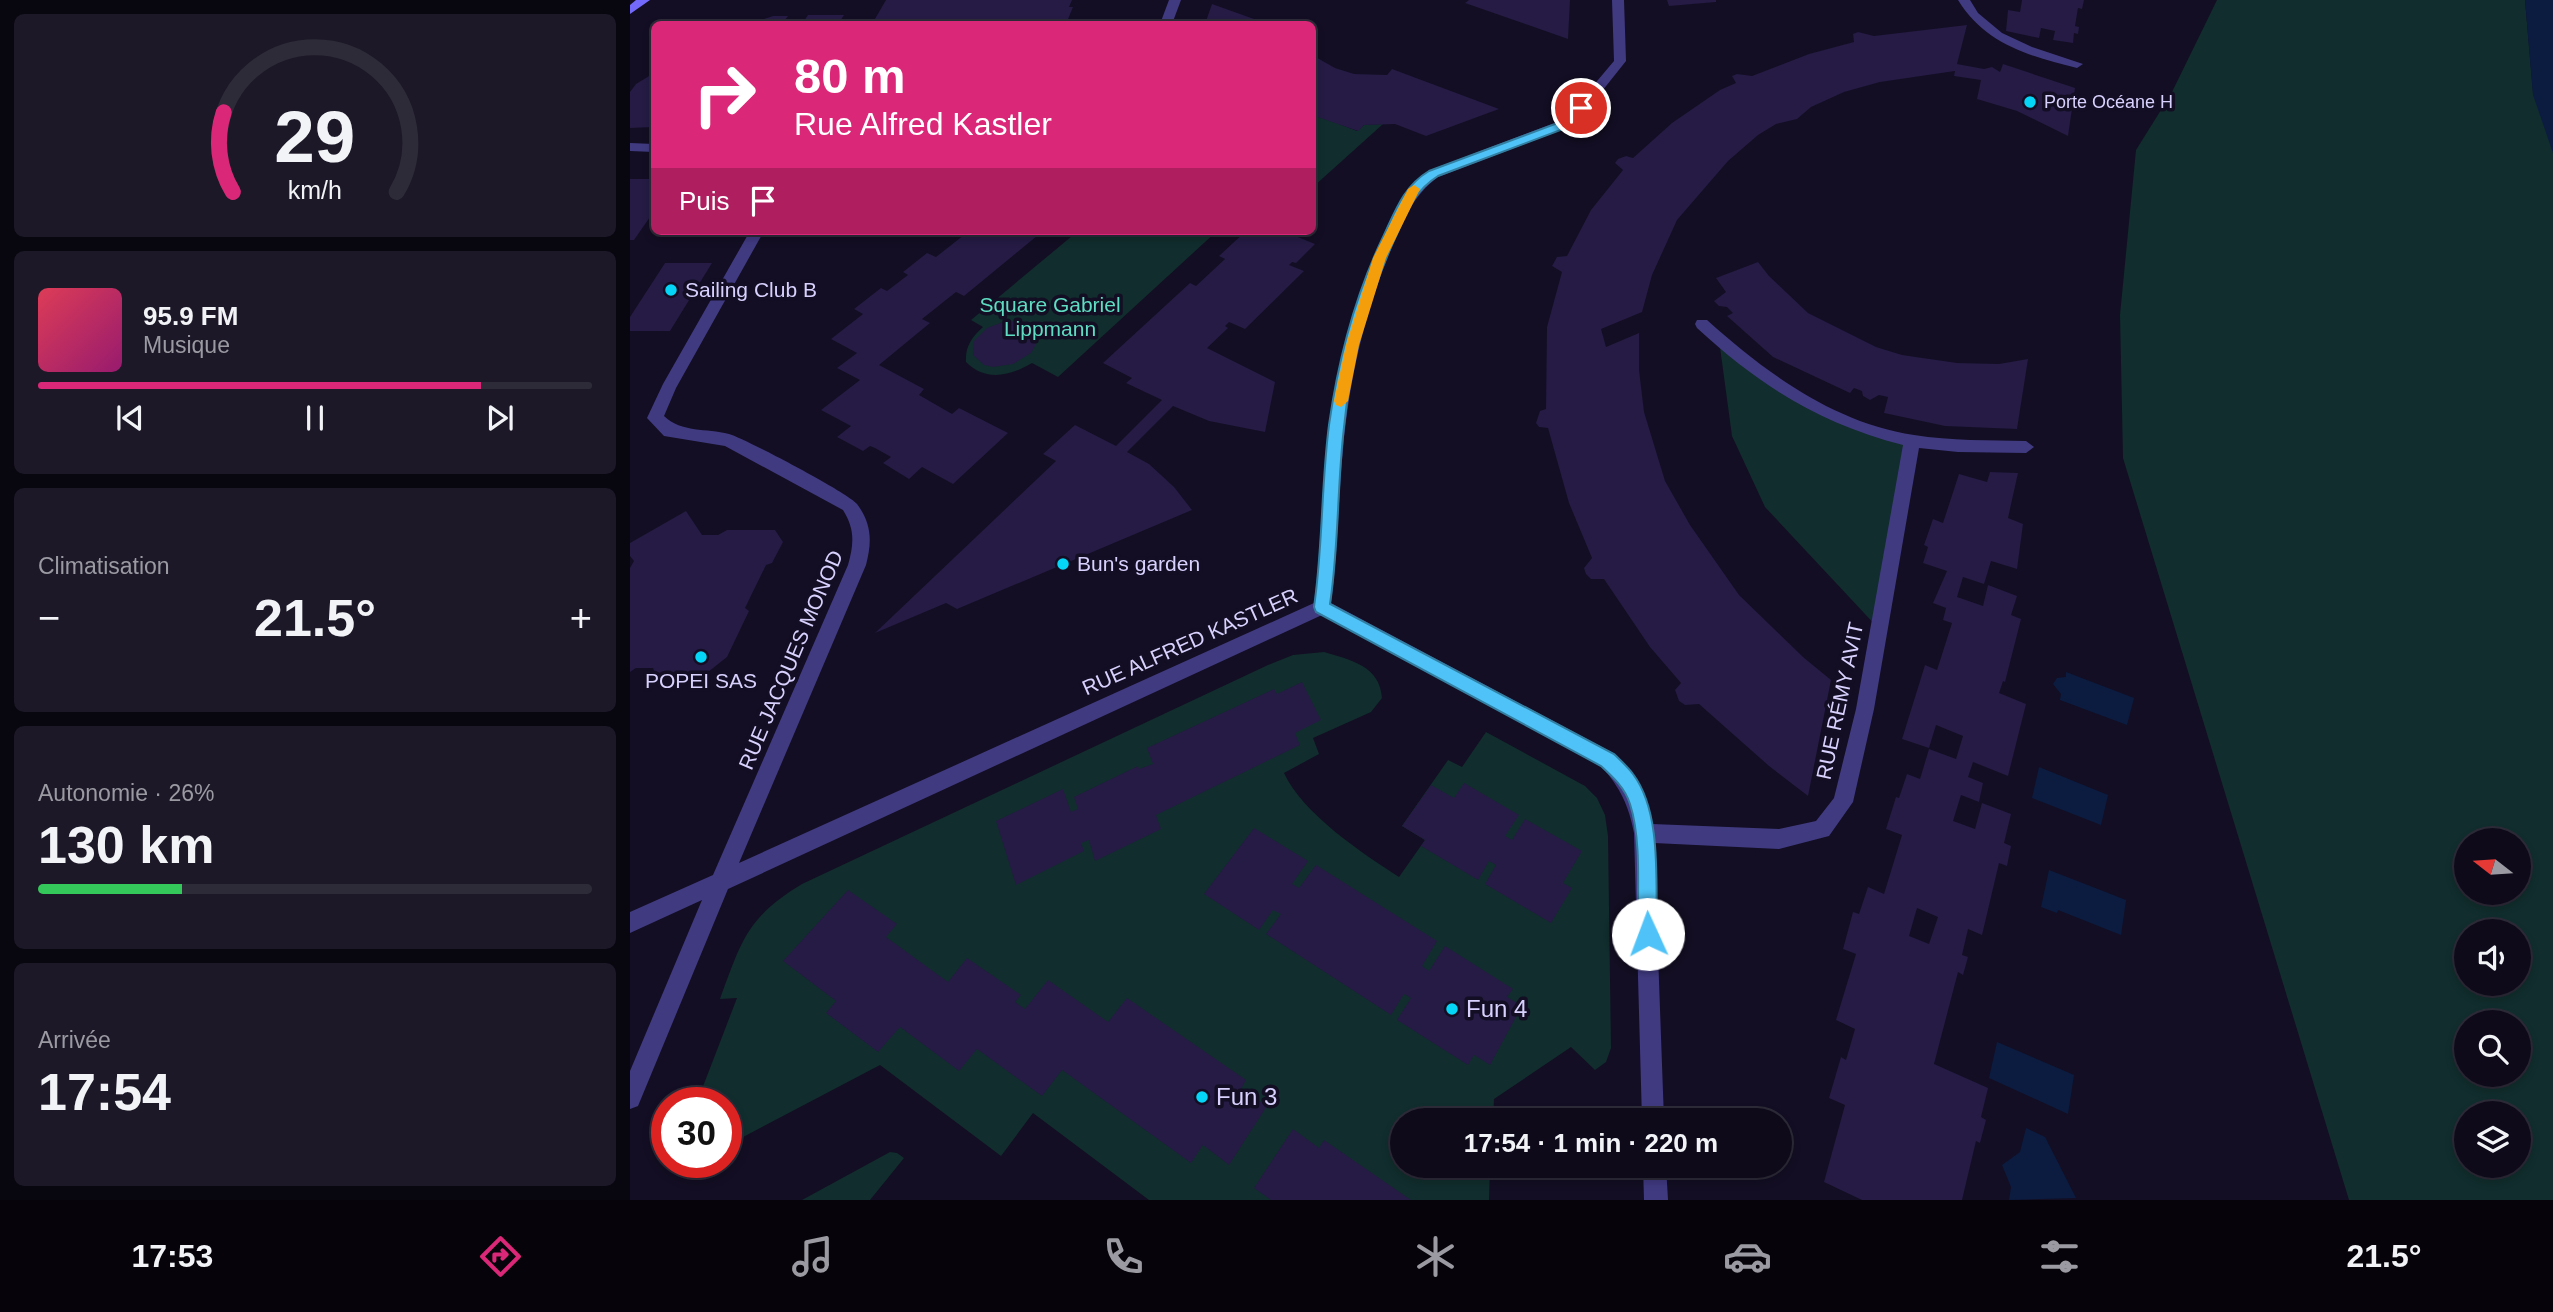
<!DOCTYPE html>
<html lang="fr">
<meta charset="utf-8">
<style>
body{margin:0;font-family:Arial,sans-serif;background:#1c1827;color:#f1f3f6;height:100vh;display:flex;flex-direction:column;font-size:26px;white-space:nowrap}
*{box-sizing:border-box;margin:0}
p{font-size:23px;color:#9b9aa2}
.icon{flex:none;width:38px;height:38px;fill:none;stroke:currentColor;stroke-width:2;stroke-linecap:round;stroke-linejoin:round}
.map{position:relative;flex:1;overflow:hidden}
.panel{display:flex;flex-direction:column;gap:14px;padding:14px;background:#08060e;width:630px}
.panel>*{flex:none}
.banner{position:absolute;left:21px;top:21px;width:665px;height:214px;border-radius:10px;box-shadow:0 4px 10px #0003,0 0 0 2px #2e2b39;background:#db2777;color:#fff;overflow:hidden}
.needle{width:46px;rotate:287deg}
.controls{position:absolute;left:1824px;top:828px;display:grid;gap:14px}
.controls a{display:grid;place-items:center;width:77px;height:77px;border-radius:50%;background:#0e0a1a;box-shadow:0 4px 10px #0003,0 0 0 2px #2e2b39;font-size:35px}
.speed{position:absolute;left:21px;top:1087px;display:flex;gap:14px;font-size:35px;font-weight:700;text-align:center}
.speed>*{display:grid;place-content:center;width:91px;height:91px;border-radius:50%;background:#0e0a1a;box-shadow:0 4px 10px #0003,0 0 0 2px #2e2b39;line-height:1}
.speed .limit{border:10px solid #d22;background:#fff;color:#111}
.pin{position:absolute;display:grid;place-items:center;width:60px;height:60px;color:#fff;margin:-30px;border:4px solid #fff;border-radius:50%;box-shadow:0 2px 7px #0007}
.me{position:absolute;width:77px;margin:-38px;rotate:358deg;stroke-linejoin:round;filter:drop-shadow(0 0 5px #0008)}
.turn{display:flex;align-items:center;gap:24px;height:147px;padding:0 28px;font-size:32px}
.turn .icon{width:91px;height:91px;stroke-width:2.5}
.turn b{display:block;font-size:49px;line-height:60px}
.then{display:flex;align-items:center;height:66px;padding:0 28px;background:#0003;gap:14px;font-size:26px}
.big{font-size:52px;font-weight:600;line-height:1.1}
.panel .widget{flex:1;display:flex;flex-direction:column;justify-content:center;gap:10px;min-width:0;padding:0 24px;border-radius:10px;background:#1c1827}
.panel .dial{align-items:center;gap:0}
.dial svg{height:182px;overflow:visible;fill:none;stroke:#2e2b39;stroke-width:7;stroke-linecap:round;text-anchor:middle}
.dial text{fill:#f1f3f6;stroke:none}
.song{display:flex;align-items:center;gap:21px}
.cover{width:84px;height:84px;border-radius:10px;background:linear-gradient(135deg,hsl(350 70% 55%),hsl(320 70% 35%))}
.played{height:7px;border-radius:4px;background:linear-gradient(90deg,#db2777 80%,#2e2b39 80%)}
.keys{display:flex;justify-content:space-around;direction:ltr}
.heat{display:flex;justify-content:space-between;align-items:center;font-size:38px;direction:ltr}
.charge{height:10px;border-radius:5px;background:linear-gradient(90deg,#34c759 26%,#2e2b39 0)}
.trip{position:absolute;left:760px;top:1108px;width:402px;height:70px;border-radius:35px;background:#0e0a1a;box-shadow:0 4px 10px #0003,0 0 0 2px #2e2b39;font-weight:600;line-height:70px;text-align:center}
.tab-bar{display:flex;height:112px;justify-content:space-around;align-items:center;background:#06040a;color:#9b9aa2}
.tab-bar .icon{width:49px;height:49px}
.tab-bar .current{color:#db2777}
.tab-bar b{font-size:32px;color:#f1f3f6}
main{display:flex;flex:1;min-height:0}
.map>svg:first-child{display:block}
.green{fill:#112d2d;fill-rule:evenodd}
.water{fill:#0b1c40}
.building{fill:#251b44;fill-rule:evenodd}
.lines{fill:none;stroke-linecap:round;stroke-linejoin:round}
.street{fill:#403a81;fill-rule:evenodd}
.secondary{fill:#736afc;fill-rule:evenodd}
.route{fill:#4fc3f7;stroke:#337fa1;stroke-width:2}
.slow{fill:#f59e0b}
.poi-dot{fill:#05d5f7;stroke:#130e23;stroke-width:2.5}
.labels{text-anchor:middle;stroke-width:7;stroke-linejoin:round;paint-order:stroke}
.far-poi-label{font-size:18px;fill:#d8d1fe;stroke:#130e23;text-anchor:start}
.poi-label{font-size:21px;fill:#d8d1fe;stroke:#130e23;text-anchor:start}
.park-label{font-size:21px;fill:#5eddc2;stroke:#130e23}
.street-label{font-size:21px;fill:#d8d1fe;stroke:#130e23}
.near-poi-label{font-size:24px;fill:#d8d1fe;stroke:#130e23;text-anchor:start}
</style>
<main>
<section class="panel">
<div class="widget dial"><svg viewBox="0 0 100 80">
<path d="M14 69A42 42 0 1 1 86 69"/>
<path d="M14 69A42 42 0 0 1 10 34" stroke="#db2777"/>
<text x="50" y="56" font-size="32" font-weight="700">29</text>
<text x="50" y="72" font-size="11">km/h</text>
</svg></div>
<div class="widget">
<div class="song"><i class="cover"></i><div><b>95.9 FM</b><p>Musique</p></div></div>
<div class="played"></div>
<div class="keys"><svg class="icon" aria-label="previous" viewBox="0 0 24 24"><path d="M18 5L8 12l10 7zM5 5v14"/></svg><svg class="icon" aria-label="pause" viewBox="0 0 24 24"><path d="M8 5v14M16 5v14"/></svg><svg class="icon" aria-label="next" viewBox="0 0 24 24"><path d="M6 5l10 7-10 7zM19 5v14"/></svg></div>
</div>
<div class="widget"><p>Climatisation</p>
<div class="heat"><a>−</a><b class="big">21.5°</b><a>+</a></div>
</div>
<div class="widget"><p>Autonomie · 26%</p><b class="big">130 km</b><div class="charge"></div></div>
<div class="widget"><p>Arrivée</p><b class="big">17:54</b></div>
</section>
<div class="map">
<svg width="1923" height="1200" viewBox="0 0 1923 1200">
<rect width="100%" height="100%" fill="#130e23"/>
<path class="green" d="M1587 0H1895L1903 92 1923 0V1200H1719L1493 458 1490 315 1506 150 1541 94ZM1836 840H1888V892H1836ZM1836 931H1888V984H1836ZM1836 1022H1888V1074H1836ZM1836 1113H1888V1166H1836Z
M684 114 727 131 734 125 753 124 683 187Z
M448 231H587L428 377 402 363C380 376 356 382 336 362 335 346 342 337 353 327L341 320Z
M1089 340 1158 395 1282 441 1249 629 1135 507 1102 436Z
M694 652C721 660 750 666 752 698L741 712 683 738 689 754 654 773C673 814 732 853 769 877L795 840 772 826 818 760 832 767 856 732 955 786 967 798 975 815 978 836 981 1048 976 1062 965 1070 941 1047 864 1099 863 1120H772V1166H860L859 1200H519L403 1113 371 1156 250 1065 96 1146V1102H67L107 998 90 999C111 942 117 917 172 884L638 665 663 655Z
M260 1152 267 1153 274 1158 240 1200H172Z"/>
<path class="water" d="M1895 0H1923V153L1903 95Z
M1436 672 1504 698 1497 725 1430 700 1431 694 1423 684 1427 678 1436 677Z
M1409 767 1478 795 1471 825 1402 798Z
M1419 870 1496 900 1491 935 1428 910 1427 913 1411 907Z
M1367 1042 1444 1075 1438 1114 1359 1078Z
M1396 1128 1415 1137 1446 1198 1379 1200 1381 1187 1372 1165 1390 1152Z"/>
<path class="building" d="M256 0H442L439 7H443L436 24H242Z
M839 0H940L938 39 835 3Z
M1037 0H1086V2L1039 6Z
M1392 0H1454L1452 9 1448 8 1445 26 1449 27 1448 34 1444 33 1443 43 1423 40 1425 31 1411 28 1409 38 1376 31 1378 10 1390 12Z
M582 4 638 24H575Z
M178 15H214L208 24H172Z
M143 16H158L152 24H120Z
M1337 25 1327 64 1354 69 1362 67 1370 72 1373 64 1445 88 1438 136 1387 111 1347 99 1351 80 1324 76 1325 71 1250 82 1214 92 1181 107 1167 119 1146 124 1128 135 1098 161 1047 220 1022 275 1012 312 971 329 976 347 1009 333V370L1014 412 1035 481 1060 525 1109 595 1173 657 1201 680 1178 796 1139 766 1069 704 1055 705 1049 701 1045 690 1051 683 1020 647 974 579H961L956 574 954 568 962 558 939 503 918 428 909 427 906 423 910 411 916 409 917 327 932 272 922 266 927 257 937 256 961 210 993 170 985 163 988 159 996 156 1003 158 1042 123 1090 90 1106 83 1102 76 1107 74 1122 76 1179 54 1224 42 1223 34 1228 32 1244 36Z
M682 55 705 68 724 74 757 75 762 69 869 109 796 136 765 124 734 125 728 131 682 115Z
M24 73V127L0 128V92L6 84Z
M0 179H24V217H20L4 240H0Z
M339 231H413L334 296 326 292 292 319 300 323 249 365 294 389 289 395 322 414 329 408 378 433 323 484 292 467 279 479 253 463 261 457 245 448 240 446 233 451 207 437 221 426 191 410 230 380 207 368 227 353 201 339 233 314 224 309 251 288 257 291 278 275 273 272 297 253 306 257Z
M616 231H653L685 244 666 263 662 262 659 265 674 271 615 329 599 322 595 326 598 328 577 348 645 382 635 432 579 421 543 406 497 452 519 464 544 487 562 510 327 609 316 603 245 633 426 461 413 454 445 425 486 446 532 400 496 383 502 378 473 363 560 283 566 286 595 259 589 256Z
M1128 262 1139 276 1178 313 1246 347 1272 355 1327 363 1369 364 1398 359 1387 429 1315 426 1254 413 1258 397 1249 395 1240 400 1233 396 1232 391 1224 388 1220 393 1143 357 1097 316 1103 313 1097 307 1089 306 1084 301 1096 292 1086 278Z
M35 263H82L40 331H0V317Z
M376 321 395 322 402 326 406 332 405 346 401 353 383 364 363 367 354 365 343 355 344 341 357 328Z
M1360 472 1388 473 1378 518 1393 524 1387 569 1361 561 1354 584 1333 577 1327 597 1353 606 1358 585 1387 596 1381 615 1391 619 1375 682 1373 681 1369 693 1396 704 1378 776 1343 762 1338 777 1353 783 1349 802 1331 795 1323 821 1345 829 1352 803 1381 814 1374 843 1381 846 1377 866 1369 863 1352 935 1338 929 1332 955 1338 957 1333 975 1328 972 1304 1064 1358 1088 1351 1117 1356 1120 1350 1143 1346 1141 1332 1200H1232L1194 1182 1215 1105 1199 1098 1211 1057 1216 1060 1225 1029 1206 1020 1226 954 1213 949 1223 912 1229 914 1238 887 1254 894 1272 835 1256 829 1266 797 1269 798 1277 774 1290 779 1299 749 1326 759 1333 736 1306 725 1299 748 1272 739 1295 665 1307 670 1322 623 1313 620 1316 608 1303 603 1317 571 1293 563 1298 547 1294 545 1303 519 1313 523 1329 474 1357 482ZM1287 908 1308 917 1299 944 1279 936Z
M56 511 72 535H88L97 530H145L153 542 142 563 136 565 115 608 119 611 97 657 78 672 25 673 23 668H6L0 672V568L4 561 0 556V543Z
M672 682 691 720 665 733 670 745 526 815 531 829 465 861 459 840 451 843 454 851 386 885 366 821 433 789 441 812 448 809 444 797 508 766 509 769 523 764 517 748 644 689 647 694Z
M834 783 889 815 875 836 882 840 895 819 952 851 933 883 942 888 921 923 855 884 866 865 859 861 848 880 791 846 795 840 772 826 801 785 824 798Z
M624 828 678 861 662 884 669 888 686 865 807 941 792 966 799 971 815 946 883 989 877 997 892 1006 860 1065 844 1055 838 1065 767 1020 781 998 774 994 761 1015 636 934 651 914 643 910 629 930 574 894Z
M218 890 267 924 256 937 318 982 337 958 391 995 385 1002 395 1009 418 980 478 1022 497 998 616 1080 611 1089 637 1106 599 1165 573 1145 561 1163 432 1070 412 1096 347 1049 329 1071 270 1027 248 1052 196 1013 206 1001 153 961Z
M663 1129 689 1148 694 1140 781 1200H641L624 1188Z"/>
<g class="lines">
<path class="street" d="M539 0H551L542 24H530Z
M982 0H994L996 61 945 125 808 177C782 196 772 223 760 252 734 315 719 382 713 449 708 500 708 552 701 603L985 754 1010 787 1022 824 1149 829 1186 821 1204 798 1226 709 1273 445C1189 423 1130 386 1067 328L1065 324 1067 320H1077C1136 373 1204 423 1284 435 1321 441 1359 440 1396 441L1404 447 1396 453 1328 452 1289 448 1244 709 1223 802 1199 836 1149 849 1024 843 1034 1120H1012L1004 833C999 806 990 787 971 766L692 615 98 889 8 1106 0 1109V1071L72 900 0 933V912L83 875 218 565C224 544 225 529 213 510L95 446 34 436 17 418 33 384 120 231H134L46 388 34 416C52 433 76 428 99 434 114 438 220 494 227 504 242 524 242 542 236 565L109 863 684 603C691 551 691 499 697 447 704 378 721 310 749 246 761 217 772 189 798 171L935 119 984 61Z
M1328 0H1340L1348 13 1372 33 1402 47 1453 64 1447 68C1399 56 1355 44 1328 0Z
M0 143 24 144V152L0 151Z
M1013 1166H1036L1038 1200H1014Z"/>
<path class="secondary" d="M6 0H20L0 14V5Z"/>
</g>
<path class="route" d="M951 104 957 108 944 125 808 176C784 191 777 212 766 236 739 294 720 364 714 427 707 486 709 545 700 604L984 754C990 760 998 767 1003 774 1033 814 1025 886 1027 934L1024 941 1018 943 1011 941 1008 934C1007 895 1012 841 1000 804 995 788 983 777 971 766L686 612 684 607C693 547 691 486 699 425 708 361 726 293 754 235 766 209 774 186 799 171L936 120 947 105Z"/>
<path class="slow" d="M784 185 790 189 756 258 729 345 718 401 711 407 706 405 704 401 716 345 743 258 778 189Z"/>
<g class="poi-dot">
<circle cx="1400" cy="102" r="7"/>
<circle cx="41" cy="290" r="7"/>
<circle cx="433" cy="564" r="7"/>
<circle cx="71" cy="657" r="7"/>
<circle cx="822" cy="1009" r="7"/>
<circle cx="572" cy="1097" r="7"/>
</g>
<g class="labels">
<g class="far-poi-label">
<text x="1414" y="108">Porte Océane H</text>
</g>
<g class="poi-label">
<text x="55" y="297">Sailing Club B</text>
<text x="447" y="571">Bun's garden</text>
<text x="71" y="688" text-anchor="middle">POPEI SAS</text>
</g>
<g class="park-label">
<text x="420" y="312">Square Gabriel<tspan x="420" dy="24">Lippmann</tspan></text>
</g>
<g class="street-label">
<text transform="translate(560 642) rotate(-24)" y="7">RUE ALFRED KASTLER</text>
<text transform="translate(161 660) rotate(-67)" y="7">RUE JACQUES MONOD</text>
<text transform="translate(1210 701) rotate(-78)" y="7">RUE RÉMY AVIT</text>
</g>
<g class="near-poi-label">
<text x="836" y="1017">Fun 4</text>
<text x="586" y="1105">Fun 3</text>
</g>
</g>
</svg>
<div class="controls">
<a><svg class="needle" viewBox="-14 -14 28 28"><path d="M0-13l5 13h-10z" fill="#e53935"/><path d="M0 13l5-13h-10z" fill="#9b9aa2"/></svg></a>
<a><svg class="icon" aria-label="sound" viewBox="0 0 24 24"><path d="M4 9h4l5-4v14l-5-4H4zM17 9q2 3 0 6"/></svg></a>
<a><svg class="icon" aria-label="search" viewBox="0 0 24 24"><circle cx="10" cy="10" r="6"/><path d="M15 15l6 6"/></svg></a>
<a><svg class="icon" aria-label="layers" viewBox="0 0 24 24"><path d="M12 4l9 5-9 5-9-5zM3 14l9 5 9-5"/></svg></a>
</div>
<div class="speed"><div class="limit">30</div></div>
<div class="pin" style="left:951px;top:108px;background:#d93025"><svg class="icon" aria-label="arrive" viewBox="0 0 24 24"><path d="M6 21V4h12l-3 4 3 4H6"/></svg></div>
<svg class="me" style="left:1018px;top:934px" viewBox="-20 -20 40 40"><circle r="19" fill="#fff"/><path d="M0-13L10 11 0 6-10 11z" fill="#4fc3f7"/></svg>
<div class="trip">17:54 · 1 min · 220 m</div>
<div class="banner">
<div class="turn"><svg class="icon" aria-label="right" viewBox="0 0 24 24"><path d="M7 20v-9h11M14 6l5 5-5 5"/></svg><div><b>80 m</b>Rue Alfred Kastler</div></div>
<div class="then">Puis<svg class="icon" aria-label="arrive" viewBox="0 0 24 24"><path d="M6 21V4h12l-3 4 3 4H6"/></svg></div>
</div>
</div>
</main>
<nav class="tab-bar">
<b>17:53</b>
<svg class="icon current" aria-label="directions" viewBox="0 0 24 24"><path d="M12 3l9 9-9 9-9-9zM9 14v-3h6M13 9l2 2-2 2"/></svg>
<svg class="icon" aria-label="music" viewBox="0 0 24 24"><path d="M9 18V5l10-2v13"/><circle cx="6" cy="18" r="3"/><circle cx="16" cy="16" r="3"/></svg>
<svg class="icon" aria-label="phone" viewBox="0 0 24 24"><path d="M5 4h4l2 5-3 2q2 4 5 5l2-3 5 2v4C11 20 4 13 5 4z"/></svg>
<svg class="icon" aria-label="climate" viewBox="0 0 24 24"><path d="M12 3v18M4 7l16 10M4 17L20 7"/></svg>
<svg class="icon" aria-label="car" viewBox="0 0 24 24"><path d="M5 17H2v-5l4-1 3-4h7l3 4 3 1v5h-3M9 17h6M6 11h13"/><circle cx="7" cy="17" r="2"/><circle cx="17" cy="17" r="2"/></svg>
<svg class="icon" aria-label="filters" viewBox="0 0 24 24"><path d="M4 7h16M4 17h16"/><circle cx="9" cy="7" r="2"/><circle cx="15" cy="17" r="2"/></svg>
<b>21.5°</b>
</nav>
